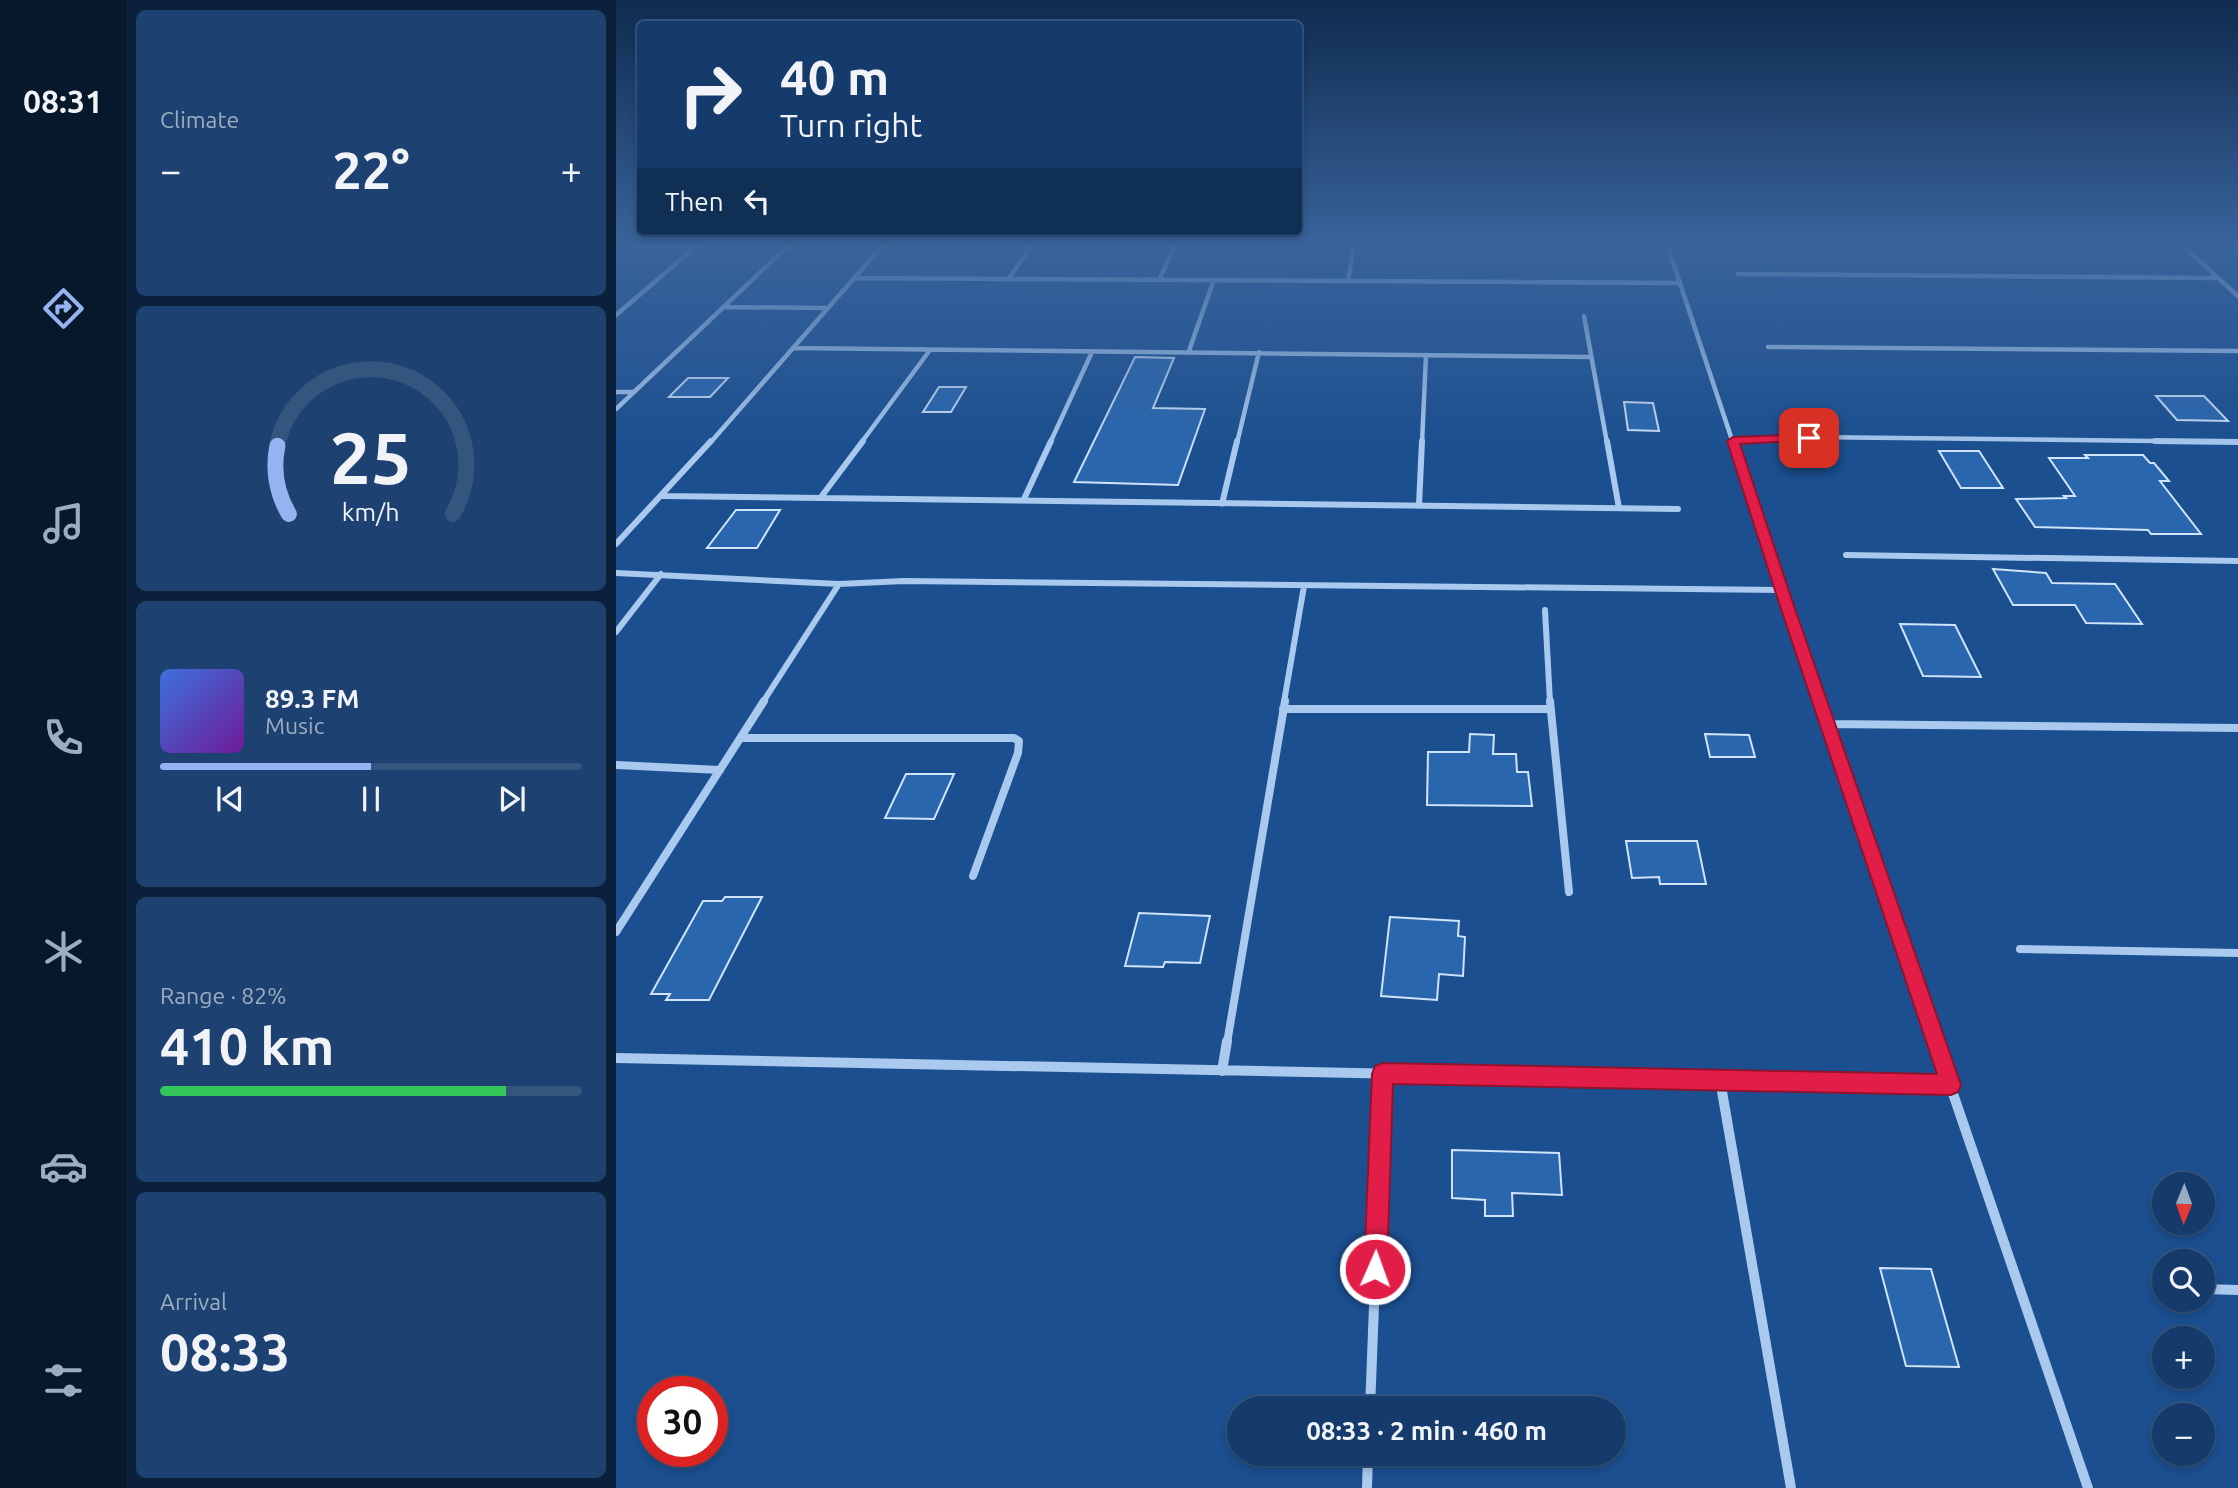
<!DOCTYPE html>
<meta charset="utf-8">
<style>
body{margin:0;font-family:Ubuntu,sans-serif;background:#1d4271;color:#f1f3f6;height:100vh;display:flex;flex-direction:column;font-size:26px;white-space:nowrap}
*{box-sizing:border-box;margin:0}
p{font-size:23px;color:#9dadc1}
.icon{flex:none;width:38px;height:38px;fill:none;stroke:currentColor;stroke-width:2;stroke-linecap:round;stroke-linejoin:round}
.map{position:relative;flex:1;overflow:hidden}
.panel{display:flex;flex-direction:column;gap:10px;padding:10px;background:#0b203b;width:490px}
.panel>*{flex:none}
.guide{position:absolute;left:21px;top:21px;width:665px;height:214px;border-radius:7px;box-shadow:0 4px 10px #0003,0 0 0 2px #33557e;background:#143b6b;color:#f1f3f6;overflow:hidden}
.needle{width:46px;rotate:181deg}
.controls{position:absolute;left:1536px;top:1172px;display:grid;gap:14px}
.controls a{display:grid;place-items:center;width:63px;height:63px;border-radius:50%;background:#143b6b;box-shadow:0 4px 10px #0003,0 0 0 2px #33557e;font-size:35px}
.speed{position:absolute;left:21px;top:1376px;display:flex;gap:14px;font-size:35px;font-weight:700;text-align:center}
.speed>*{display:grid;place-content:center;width:91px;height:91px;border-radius:50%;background:#143b6b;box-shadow:0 4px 10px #0003,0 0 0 2px #33557e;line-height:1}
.speed .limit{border:10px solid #d22;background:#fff;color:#111}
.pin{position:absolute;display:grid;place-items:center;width:60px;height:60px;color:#fff;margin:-30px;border-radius:14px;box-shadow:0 4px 10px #0006}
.me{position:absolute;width:77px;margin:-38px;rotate:2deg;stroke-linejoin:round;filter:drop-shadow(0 0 5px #0008)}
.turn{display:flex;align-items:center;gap:24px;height:147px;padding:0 28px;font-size:32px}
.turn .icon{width:91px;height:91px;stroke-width:2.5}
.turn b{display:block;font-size:49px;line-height:60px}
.then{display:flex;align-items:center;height:66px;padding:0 28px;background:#0003;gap:14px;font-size:26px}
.big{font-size:52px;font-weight:600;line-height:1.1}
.panel .card{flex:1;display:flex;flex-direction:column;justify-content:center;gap:10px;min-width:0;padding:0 24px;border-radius:10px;background:#1d4271}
.panel .dial{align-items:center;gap:0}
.dial svg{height:182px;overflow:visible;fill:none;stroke:#33557e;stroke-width:7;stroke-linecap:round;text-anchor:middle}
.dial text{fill:#f1f3f6;stroke:none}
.song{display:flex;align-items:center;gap:21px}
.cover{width:84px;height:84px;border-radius:10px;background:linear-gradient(135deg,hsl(220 70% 55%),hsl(280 70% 35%))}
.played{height:7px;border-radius:4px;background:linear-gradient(90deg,#95b2f1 50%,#33557e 50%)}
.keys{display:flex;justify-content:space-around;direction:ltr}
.heat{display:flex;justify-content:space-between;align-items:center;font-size:38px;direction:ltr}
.charge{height:10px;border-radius:5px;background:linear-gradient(90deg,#34c759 82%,#33557e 0)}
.trip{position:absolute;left:611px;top:1396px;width:399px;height:70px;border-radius:35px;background:#143b6b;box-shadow:0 4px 10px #0003,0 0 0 2px #33557e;font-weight:600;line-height:70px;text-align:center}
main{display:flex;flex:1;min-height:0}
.menu{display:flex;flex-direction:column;width:126px;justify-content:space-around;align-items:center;background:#08182b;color:#9dadc1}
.menu .icon{width:49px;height:49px}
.menu .current{color:#95b2f1}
.menu b{font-size:32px;color:#f1f3f6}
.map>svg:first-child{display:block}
.building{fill:#2a66ad;stroke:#cfe3fa;stroke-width:2}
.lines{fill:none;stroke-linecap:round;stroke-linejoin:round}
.street-far3{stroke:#a9c9ee;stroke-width:4.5}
.street-far2{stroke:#a9c9ee;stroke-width:6}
.street-far1{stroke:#a9c9ee;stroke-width:8}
.street{stroke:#a9c9ee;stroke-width:10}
.route{fill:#e11d48;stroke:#92132f;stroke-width:2}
</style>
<main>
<nav class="menu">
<b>08:31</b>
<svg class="icon current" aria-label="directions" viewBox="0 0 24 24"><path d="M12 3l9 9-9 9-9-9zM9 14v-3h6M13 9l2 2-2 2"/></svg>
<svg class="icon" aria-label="music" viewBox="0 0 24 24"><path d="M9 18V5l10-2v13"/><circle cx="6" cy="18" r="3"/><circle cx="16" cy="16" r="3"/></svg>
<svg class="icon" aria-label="phone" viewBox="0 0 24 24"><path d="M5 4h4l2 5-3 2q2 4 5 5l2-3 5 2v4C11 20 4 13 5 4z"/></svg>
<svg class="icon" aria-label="climate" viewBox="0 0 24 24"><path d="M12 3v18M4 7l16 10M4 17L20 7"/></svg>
<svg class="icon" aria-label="car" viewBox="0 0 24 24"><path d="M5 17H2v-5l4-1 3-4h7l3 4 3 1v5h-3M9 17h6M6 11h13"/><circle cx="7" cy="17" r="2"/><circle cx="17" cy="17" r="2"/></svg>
<svg class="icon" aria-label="filters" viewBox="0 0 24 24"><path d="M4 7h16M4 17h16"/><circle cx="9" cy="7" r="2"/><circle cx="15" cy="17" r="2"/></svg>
</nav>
<section class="panel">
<div class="card"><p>Climate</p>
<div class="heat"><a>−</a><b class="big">22°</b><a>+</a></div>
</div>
<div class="card dial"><svg viewBox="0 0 100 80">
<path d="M14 69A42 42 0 1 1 86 69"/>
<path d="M14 69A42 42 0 0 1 9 39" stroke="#95b2f1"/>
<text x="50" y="56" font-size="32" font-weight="700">25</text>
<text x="50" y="72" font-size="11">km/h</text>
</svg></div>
<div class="card">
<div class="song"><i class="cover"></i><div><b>89.3 FM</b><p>Music</p></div></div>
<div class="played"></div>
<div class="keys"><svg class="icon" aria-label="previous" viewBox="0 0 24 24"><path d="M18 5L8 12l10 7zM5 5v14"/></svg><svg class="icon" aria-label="pause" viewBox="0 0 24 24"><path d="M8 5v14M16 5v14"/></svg><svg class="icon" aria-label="next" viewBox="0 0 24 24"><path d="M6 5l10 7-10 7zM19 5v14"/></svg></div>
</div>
<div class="card"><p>Range · 82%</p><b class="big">410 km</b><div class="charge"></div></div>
<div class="card"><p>Arrival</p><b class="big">08:33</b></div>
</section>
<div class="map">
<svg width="1622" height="1488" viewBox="0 0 1622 1488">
<rect width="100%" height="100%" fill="#1b4f8f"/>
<path class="building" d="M519 357 558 358 537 408 589 409 562 485 458 482Z
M72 378H112L94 397H53Z
M323 387H350L335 412H307Z
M1540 396H1588L1612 421 1561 420Z
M1008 402 1037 403 1043 431 1012 430Z
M1323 451H1363L1387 488H1345Z
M1469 455H1527L1534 463H1538L1553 481H1544L1585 534H1535L1532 530 1419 527 1400 499 1450 498 1448 496H1459L1433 458H1472Z
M120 510H164L141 548H91Z
M1377 569 1430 573 1436 583 1499 584 1526 624 1470 623 1459 605H1397Z
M1284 624 1339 625 1365 677 1307 676Z
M854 734 878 735 877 754H900L901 772H912L916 806 811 805 812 752H853Z
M1089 734 1133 735 1139 757H1094Z
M290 774H338L318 819 269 818Z
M1010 841H1081L1090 884H1044L1043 877 1016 878Z
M109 897H146L93 1000H50L54 994H35L87 901H106Z
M523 913 594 916 584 963 549 962 547 967 509 966Z
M774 917 843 921 842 936 849 937 847 976 823 974 821 1000 765 996Z
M836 1150 943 1153 946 1195 896 1193 897 1216H869V1200L836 1198Z
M1264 1268 1315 1269 1343 1367 1290 1366Z"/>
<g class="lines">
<path class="street-far3" d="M1051 244 1117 443
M1565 244 1622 296
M1565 244H1622
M0 245 80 247
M1122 274 1602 278
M239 278 1064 283
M392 280 416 244
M543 280 560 244
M732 281 738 244
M108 307 211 308
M0 315 83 244
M968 316 991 443
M1152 347 1622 351
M177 348 975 357
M573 351 597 282
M0 392H17
M0 409 174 244
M1117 441 1193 437 1622 442
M94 443 268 244
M245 443 314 350
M434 443 476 352
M621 443 643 352
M806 443 810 355"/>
<path class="street-far2" d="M991 441 1003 508
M1116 441 1204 702
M1539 441 1622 442
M47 496 1062 509
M205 497 247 441
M408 499 435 441
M606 504 621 441
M803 505 806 441
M0 544 95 441
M1230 555 1622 561
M0 573 223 584 288 581 1166 590
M929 610 934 702
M0 632 45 574
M147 702 223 584
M668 702 688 586"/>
<path class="street-far1" d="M934 701 953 892
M1203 701 1320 1043
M667 709H934
M1212 724 1622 728
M126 738H398L403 741 402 753 357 876
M0 765 104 770
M0 932 148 701
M1404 949 1622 953
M611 1043 669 701"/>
<path class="street" d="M1319 1041 1472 1488
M0 1058 1335 1085
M606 1071 611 1041
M1104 1080 1175 1488
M1544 1288H1549
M1587 1289 1622 1290
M754 1409 767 1074
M751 1488 752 1454"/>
</g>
<linearGradient id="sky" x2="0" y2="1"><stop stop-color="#0f2b4f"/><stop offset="0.54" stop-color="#39639b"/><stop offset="1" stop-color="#39639b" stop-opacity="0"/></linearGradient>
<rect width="1622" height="452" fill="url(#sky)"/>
<path class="route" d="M1193 434 1197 435V440L1124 444 1178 606 1345 1085 1342 1092 1335 1095 777 1084 771 1269 767 1277 759 1281 751 1277 748 1269 756 1074 759 1066 767 1063 1321 1074 1164 606 1111 441 1117 437Z"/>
</svg>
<div class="controls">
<a><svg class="needle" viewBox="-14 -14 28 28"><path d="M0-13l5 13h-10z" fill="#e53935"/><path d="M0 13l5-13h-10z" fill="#9dadc1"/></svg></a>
<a><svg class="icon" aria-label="search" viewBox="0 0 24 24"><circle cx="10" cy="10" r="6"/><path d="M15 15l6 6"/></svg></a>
<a>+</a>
<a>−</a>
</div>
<div class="speed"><div class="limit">30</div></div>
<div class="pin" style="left:1193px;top:438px;background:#d93025"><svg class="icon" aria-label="arrive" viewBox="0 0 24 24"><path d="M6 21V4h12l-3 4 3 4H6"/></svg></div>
<svg class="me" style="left:759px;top:1269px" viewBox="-20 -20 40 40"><circle r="17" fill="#e11d48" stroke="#fff" stroke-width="3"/><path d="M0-11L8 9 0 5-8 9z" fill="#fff"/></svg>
<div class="trip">08:33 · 2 min · 460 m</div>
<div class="guide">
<div class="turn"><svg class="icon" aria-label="right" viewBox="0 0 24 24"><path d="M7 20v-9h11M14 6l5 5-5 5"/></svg><div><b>40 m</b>Turn right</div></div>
<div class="then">Then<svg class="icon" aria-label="left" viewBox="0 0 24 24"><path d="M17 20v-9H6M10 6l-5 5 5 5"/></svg></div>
</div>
</div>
</main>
